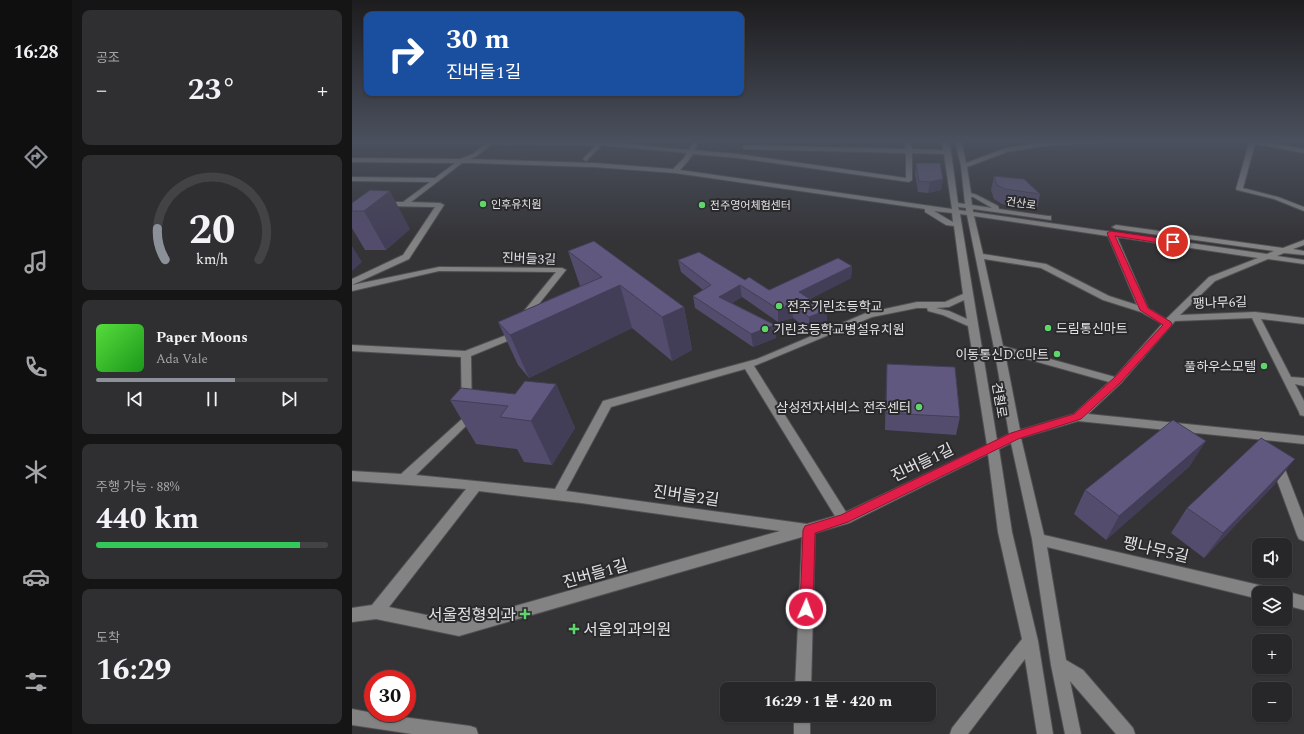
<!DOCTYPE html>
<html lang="ko">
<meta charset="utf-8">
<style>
body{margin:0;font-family:Spectral,"Noto Sans KR",serif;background:#2f2e30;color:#f1f3f6;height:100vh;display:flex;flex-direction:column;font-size:15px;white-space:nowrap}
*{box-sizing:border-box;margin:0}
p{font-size:13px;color:#a4a5a8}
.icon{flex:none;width:22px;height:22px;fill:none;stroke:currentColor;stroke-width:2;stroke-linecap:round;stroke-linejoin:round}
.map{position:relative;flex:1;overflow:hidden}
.drawer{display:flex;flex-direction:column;gap:10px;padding:10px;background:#151516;width:280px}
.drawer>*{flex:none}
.hud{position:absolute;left:12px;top:12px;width:380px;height:84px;border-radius:8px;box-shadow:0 1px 3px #0004,0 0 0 1px #434345;background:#1a4fa0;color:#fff;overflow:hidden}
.controls{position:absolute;left:900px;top:538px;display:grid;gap:8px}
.controls a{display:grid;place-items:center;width:40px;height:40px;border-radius:8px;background:#272628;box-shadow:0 1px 3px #0004,0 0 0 1px #434345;font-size:20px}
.speed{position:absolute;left:12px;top:670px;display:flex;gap:8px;font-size:20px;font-weight:700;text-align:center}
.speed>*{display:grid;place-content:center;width:52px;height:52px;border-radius:50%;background:#272628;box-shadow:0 1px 3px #0004,0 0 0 1px #434345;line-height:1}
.speed .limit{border:6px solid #d22;background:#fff;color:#111}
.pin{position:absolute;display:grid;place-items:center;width:34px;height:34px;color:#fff;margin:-17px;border:2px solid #fff;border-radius:50%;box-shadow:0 1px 4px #0007}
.me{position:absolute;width:44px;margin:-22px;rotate:2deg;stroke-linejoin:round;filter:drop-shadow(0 0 3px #0008)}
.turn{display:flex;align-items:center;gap:14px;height:84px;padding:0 16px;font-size:18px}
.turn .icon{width:52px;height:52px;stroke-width:2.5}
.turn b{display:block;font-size:28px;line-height:34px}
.big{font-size:30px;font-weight:700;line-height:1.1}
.drawer .tile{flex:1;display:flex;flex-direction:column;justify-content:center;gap:6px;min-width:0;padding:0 14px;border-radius:8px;background:#2f2e30}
.drawer .dial{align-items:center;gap:0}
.dial svg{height:104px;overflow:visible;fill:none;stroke:#434345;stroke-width:7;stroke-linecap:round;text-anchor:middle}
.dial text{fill:#f1f3f6;stroke:none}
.song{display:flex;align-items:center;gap:12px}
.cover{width:48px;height:48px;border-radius:6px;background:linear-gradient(135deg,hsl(110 70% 55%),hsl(120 70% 35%))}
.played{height:4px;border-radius:2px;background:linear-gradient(90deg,#8c9099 60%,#434345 60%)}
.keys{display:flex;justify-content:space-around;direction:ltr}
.heat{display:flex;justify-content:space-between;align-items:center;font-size:22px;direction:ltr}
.charge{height:6px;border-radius:3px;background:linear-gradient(90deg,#34c759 88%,#434345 0)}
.trip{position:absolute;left:368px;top:682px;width:216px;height:40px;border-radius:8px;background:#272628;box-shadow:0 1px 3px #0004,0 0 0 1px #434345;font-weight:700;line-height:40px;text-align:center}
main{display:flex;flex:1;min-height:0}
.tab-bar{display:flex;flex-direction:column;width:72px;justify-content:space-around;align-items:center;background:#100f10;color:#a4a5a8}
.tab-bar .icon{width:28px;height:28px}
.tab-bar .selected{color:#8c9099}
.tab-bar b{font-size:18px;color:#f1f3f6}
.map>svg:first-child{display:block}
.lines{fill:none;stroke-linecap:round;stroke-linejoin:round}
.minor-casing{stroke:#504f52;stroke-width:2}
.minor{fill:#828382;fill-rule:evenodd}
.wall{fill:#534c6c}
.shaded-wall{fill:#433e58}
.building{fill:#60587e;stroke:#433e58}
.route{fill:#e11d48;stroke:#92132f}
.poi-dot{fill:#5fd56b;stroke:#2a292c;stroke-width:1.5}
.labels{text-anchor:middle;stroke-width:4;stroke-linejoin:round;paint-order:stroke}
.far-street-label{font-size:11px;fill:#e2e1e3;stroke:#2a292c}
.far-poi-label{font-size:11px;fill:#e2e1e3;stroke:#2a292c;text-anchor:start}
.street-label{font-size:13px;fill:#e2e1e3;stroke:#2a292c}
.poi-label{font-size:13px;fill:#e2e1e3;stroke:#2a292c;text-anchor:start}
.near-street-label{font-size:16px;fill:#e2e1e3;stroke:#2a292c}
.near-poi-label{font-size:16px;fill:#e2e1e3;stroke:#2a292c;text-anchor:end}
</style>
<main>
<nav class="tab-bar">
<b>16:28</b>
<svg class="icon selected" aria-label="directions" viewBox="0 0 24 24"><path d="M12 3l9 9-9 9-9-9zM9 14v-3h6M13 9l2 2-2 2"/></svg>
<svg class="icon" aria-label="music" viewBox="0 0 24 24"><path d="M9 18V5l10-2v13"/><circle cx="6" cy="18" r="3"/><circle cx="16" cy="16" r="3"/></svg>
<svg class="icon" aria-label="phone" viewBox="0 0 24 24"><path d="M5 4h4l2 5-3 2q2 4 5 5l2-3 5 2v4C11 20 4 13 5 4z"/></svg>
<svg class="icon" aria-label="climate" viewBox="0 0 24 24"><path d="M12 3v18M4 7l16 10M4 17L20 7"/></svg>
<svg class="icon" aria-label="car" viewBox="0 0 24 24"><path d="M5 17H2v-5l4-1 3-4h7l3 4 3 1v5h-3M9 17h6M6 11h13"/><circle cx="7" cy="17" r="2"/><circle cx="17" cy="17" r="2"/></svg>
<svg class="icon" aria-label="filters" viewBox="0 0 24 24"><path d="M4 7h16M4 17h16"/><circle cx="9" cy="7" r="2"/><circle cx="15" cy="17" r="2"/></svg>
</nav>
<section class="drawer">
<div class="tile"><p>공조</p>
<div class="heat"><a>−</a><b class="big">23°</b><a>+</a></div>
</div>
<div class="tile dial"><svg viewBox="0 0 100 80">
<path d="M14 69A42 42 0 1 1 86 69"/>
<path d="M14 69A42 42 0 0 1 8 45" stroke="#8c9099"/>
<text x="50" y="56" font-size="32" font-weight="700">20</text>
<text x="50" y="72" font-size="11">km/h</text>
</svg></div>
<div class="tile">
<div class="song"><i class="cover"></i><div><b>Paper Moons</b><p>Ada Vale</p></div></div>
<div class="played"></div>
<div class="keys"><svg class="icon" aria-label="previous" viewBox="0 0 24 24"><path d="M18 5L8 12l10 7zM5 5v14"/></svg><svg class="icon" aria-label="pause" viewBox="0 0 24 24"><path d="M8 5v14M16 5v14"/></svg><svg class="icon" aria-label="next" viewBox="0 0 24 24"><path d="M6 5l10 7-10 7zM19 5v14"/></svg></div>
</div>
<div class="tile"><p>주행 가능 · 88%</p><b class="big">440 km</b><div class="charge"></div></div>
<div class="tile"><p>도착</p><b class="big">16:29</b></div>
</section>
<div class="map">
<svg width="952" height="734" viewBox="0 0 952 734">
<rect width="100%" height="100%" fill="#343336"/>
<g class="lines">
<defs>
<path id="minor" d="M0 140H254L253 142 337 150 342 140H348L342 150 386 154 554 178V153L393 149 390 147 393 145 554 149 552 140H558L560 149 591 150 590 140H596L599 152 606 203 613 204 609 166 603 140H609L614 163 654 148 691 142 755 140 752 142 691 146 655 152 615 167 619 193 625 195 646 206 647 209 696 216H699V220L621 209V212L915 254 922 251 764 229 760 227 764 225 931 248 952 240V245L941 249 952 251V255L932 253 925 256 952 260V264L916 259 863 281 828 315 903 312 952 318V324L909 319 939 377 952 378V386L943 384 952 401V416L948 415 947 412 900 318 823 321 769 383 736 414 952 436V444L726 421 669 438 692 535 911 586 916 588 918 593H907V599L695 547 714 660 731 670 781 728 783 734H764L718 681 729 734H713L699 665 680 539 659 443 647 449 660 532 686 641 701 734H685L673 659 616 734H598L600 728 670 639 646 532 636 454 497 523 463 533 459 689H443L450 537 107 636 24 619 0 622V608L20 605 114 489 0 481V471L49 474 110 419 109 357 0 351V345L113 351 152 336 159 327H165L167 329 158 340 119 356 120 420 64 475 203 489 251 401 405 359 514 313 565 302H593L611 294 602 226 594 225 573 212V209L323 173 242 167 121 163H110L59 202 88 203 92 205 57 259 0 285V279L51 255 83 207 32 206 28 204 32 202H51L78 182 0 181V177L83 178 103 163 0 162V158L108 159 121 154 133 144 0 143ZM140 144 244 145 231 159 234 161 250 145 335 153 331 159 321 169 242 163 118 159 125 156ZM560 153 592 154 600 209 328 170 336 161 341 154 386 158 557 182 560 180ZM619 197H621L640 208 620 205ZM606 207 614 208V211L607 210ZM582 211 600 213 601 222 599 221ZM608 214 615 215 642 348 657 434 645 440ZM622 216 756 236 785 305 757 296 694 264 631 254ZM765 237 906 258 857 277 814 319 796 308ZM632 259 689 268 751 300 789 312 810 324 763 377 651 346ZM612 300 615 319 597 311 584 308 597 307ZM565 308H575L576 311 591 315 616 326 635 445 494 512 402 366 520 317ZM653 353 757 382 722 414 668 430ZM393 369 483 516 455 524 214 491 259 407ZM127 491 229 503 428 531 107 622 37 607Z
M889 140H904L952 149V153L903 144 891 188 926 197 952 207V211L922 199 885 190 884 189 897 143Z
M87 267 210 268 214 270 175 319 172 320 167 317 204 272 87 271 0 291V285Z
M925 459 929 461 931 464 952 518V541L947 539 945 535 919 464 921 461Z
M933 591 952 596V610L933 605V593H928Z
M0 709 21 713 118 726 124 728 126 734H60L0 725Z
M442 715H458V734H442Z"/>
</defs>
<use href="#minor" class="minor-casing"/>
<use href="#minor" class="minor"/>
</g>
<path class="wall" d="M564 163 589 190 576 193 566 192 563 174Z
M642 176 688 194 685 209 650 204 642 199 639 190Z
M0 203 58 229 34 250H13L0 228Z
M216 251 332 307 340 350 320 361 280 328 177 378 166 365 146 322 228 286Z
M326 260 393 280 417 290 500 266 499 278 458 299 475 310V322L457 330 441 318 426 322 390 297 380 303 423 325 424 338 401 347 343 308 341 296 351 290 329 272Z
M535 364 608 417 604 435 533 430 534 381Z
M204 384 223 428 200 465 172 462 165 449 124 444 98 400 163 394Z
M838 466 754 540 722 514 733 490Z
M923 484 852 558 819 533 835 508Z"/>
<path class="shaded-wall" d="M591 179 589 190 576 193 578 182Z
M38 191 58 229 34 250 12 211Z
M0 246 10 262 0 271Z
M500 266 499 278 448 304 447 292Z
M268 285 280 328 177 378 158 335Z
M388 285 390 297 369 310 367 297Z
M440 305 441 318 426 322V309Z
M332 307 340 350 320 361 310 317Z
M475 310V322L457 330V317Z
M423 325 424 338 401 347 399 334Z
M204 384 223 428 200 465 179 421Z
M854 441 838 466 754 540 767 516Z
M943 459 923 484 852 558 871 533Z"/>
<path class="building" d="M564 163H588L591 179 578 182 567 181Z
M642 176 672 179 688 194 653 189 645 185Z
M18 190 38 191 12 211H0V203Z
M242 241 332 307 310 317 268 285 158 335 146 322 250 277 216 251Z
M347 252 393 280 397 277 417 290 486 258 500 266 447 292 475 310 457 317 440 305 426 309 388 285 367 297 423 325 399 334 341 296 359 285 326 260Z
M535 364 603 367 608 417 534 413Z
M173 381 204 384 179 421 148 417 156 406 98 400 109 388 163 394Z
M821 420 854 441 767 516 733 490Z
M909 438 943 459 871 533 835 508Z"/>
<linearGradient id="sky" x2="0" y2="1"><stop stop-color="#1d1c1e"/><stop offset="0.58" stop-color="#4a505d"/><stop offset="1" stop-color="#4a505d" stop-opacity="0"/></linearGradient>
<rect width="952" height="243" fill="url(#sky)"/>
<path class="route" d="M759 231 821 240 824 242 821 245 763 236 796 308 819 322 820 324 819 326 768 383 729 419 666 439 496 522 463 533 461 609 459 614 454 616 450 614 448 609 451 530 453 526 489 515 659 433 722 414 762 378 811 325 788 310 755 233Z"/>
<g class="poi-dot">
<circle cx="131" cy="204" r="4"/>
<circle cx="350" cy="205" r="4"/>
<circle cx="427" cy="306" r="4"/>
<circle cx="696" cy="328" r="4"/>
<circle cx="413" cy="329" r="4"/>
<circle cx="705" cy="354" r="4"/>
<circle cx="912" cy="366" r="4"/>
<circle cx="567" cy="407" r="4"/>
<path d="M171 608h4v4h4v4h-4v4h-4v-4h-4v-4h4z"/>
<path d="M220 623h4v4h4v4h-4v4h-4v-4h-4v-4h4z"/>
</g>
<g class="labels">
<g class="far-street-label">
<text transform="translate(669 203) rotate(8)" y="4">건산로</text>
</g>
<g class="far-poi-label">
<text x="139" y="208">인후유치원</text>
<text x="358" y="209">전주영어체험센터</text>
</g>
<g class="street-label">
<text transform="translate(177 258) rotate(2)" y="5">진버들3길</text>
<text transform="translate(868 302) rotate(-2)" y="5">팽나무6길</text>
<text transform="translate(648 400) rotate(81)" y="5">견훤로</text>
</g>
<g class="poi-label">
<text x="435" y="311">전주기린초등학교</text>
<text x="704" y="333">드림통신마트</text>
<text x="421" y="334">기린초등학교병설유치원</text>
<text x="697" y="359" text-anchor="end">이동통신D.C마트</text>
<text x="904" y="371" text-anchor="end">풀하우스모텔</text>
<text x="559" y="412" text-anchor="end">삼성전자서비스 전주센터</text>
</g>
<g class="near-street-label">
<text transform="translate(570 462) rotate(-26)" y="6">진버들1길</text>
<text transform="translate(334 495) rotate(8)" y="6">진버들2길</text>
<text transform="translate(804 549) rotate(13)" y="6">팽나무5길</text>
<text transform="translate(243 573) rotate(-16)" y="6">진버들1길</text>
</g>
<g class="near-poi-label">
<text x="164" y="620">서울정형외과</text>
<text x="231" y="635" text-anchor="start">서울외과의원</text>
</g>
</g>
</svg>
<div class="controls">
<a><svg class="icon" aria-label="sound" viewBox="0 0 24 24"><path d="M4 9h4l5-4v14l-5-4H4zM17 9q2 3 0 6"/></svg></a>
<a><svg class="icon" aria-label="layers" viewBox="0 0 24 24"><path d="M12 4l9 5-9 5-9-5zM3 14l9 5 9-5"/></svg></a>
<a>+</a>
<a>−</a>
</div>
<div class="speed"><div class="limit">30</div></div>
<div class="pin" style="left:821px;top:242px;background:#d93025"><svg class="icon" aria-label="arrive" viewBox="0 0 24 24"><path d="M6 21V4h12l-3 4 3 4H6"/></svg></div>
<svg class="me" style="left:454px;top:609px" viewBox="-20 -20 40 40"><circle r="17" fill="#e11d48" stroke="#fff" stroke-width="3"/><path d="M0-11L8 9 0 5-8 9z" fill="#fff"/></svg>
<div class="trip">16:29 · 1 분 · 420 m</div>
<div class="hud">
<div class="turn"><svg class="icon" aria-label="right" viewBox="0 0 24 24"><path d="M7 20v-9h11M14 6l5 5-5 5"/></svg><div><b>30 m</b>진버들1길</div></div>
</div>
</div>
</main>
